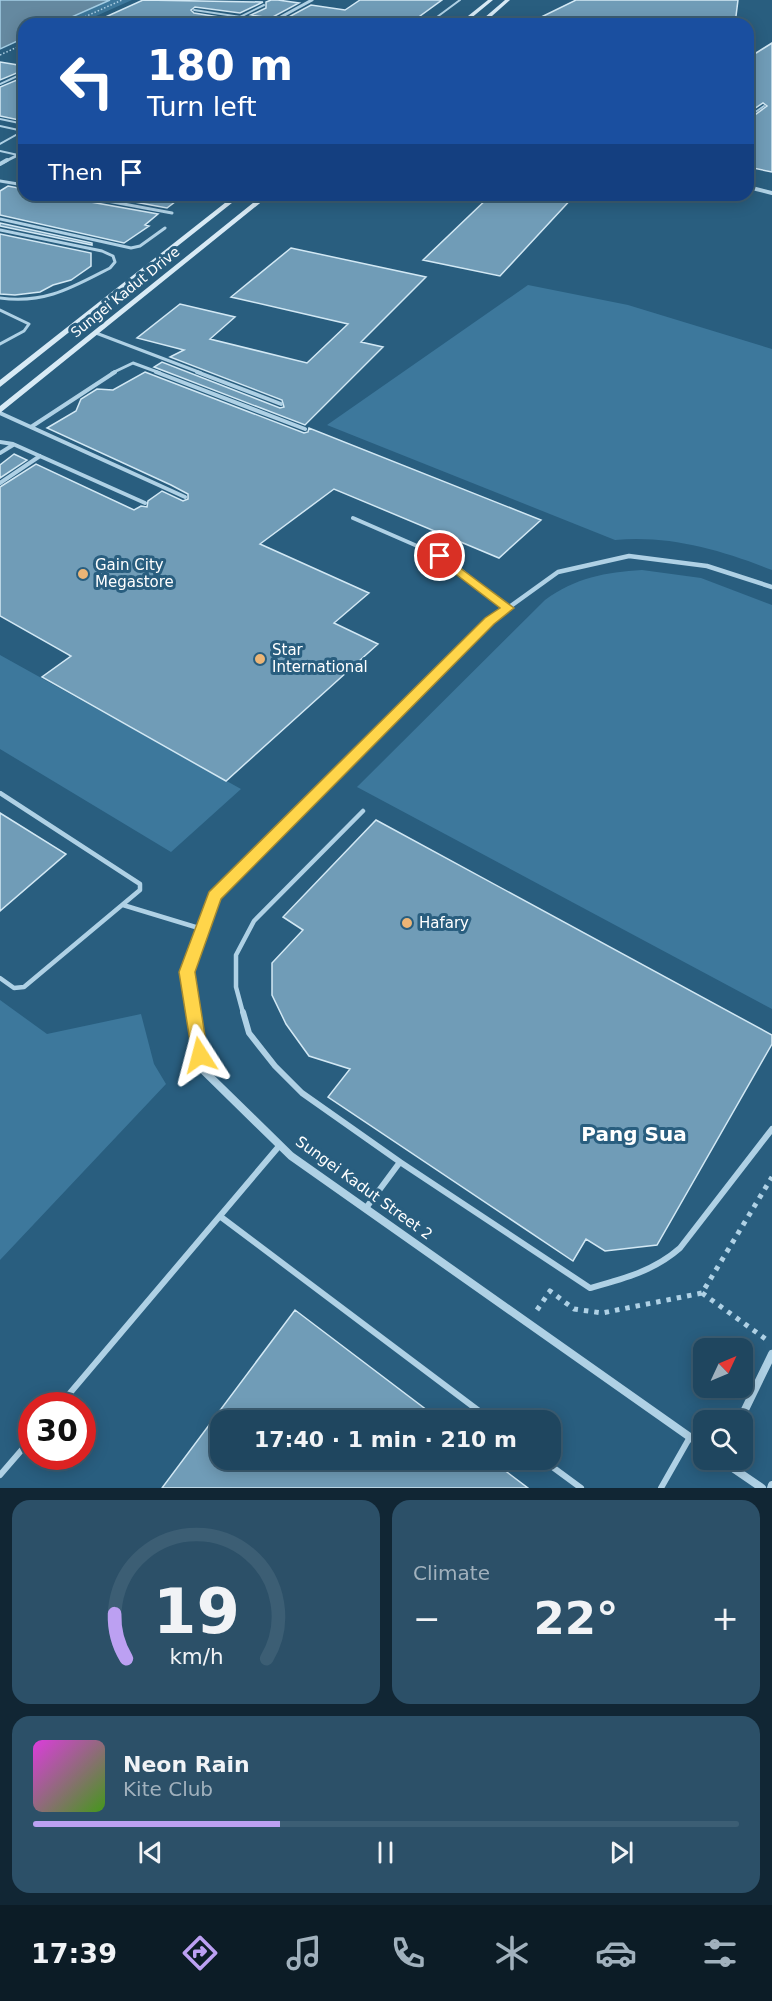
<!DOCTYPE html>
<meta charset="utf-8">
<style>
body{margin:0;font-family:"DejaVu Sans",sans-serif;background:#2c5068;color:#f1f3f6;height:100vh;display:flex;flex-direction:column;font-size:22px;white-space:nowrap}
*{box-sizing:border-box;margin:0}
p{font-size:20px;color:#a1b1bd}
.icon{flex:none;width:33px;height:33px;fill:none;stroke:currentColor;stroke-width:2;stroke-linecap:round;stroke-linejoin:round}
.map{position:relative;height:1488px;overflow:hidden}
.drawer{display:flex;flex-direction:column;gap:12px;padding:12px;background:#112634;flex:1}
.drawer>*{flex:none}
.guide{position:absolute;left:18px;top:18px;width:736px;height:183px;border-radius:18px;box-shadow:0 3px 15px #0003,0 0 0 2px #3c5e74;background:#1a4fa0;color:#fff;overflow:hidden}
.needle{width:39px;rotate:46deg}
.tools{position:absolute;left:693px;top:1338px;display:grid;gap:12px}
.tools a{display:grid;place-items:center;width:60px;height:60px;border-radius:12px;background:#1f465f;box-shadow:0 3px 15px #0003,0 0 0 2px #3c5e74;font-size:30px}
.speed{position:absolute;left:18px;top:1392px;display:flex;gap:12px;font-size:30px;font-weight:700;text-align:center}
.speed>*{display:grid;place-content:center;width:78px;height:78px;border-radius:50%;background:#1f465f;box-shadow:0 3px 15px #0003,0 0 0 2px #3c5e74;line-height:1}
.speed .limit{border:9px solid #d22;background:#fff;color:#111}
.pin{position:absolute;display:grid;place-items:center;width:51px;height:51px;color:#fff;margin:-26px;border:3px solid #fff;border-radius:50%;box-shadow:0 2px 6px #0007}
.me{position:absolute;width:66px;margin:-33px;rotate:351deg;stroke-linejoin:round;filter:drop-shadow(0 0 4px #0008)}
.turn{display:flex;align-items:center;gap:21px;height:126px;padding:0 30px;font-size:27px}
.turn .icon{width:78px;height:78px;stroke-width:2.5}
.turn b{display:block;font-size:42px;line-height:51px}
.then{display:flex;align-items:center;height:57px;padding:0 30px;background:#0003;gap:12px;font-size:22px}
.big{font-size:45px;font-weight:700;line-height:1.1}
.drawer .widget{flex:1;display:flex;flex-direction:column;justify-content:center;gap:9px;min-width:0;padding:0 21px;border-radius:18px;background:#2c5068}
.drawer .dial{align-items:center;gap:0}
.dial svg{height:156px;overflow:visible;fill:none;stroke:#3c5e74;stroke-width:7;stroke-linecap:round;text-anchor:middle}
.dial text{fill:#f1f3f6;stroke:none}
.song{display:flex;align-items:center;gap:18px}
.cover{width:72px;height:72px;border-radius:9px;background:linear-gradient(135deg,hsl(300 70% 55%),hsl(100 70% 35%))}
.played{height:6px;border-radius:3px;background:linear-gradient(90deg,#bca0f2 35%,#3c5e74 35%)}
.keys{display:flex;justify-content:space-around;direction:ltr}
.heat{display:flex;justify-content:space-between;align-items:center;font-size:33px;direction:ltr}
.drawer .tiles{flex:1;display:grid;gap:12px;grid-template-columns:1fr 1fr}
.widget:last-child{grid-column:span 2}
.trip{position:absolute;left:210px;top:1410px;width:351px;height:60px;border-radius:18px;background:#1f465f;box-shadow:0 3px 15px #0003,0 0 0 2px #3c5e74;font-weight:700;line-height:60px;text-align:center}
.dock{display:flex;height:96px;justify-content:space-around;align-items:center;background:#0c1c26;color:#a1b1bd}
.dock .icon{width:42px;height:42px}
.dock .selected{color:#bca0f2}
.dock b{font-size:27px;color:#f1f3f6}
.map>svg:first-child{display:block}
.green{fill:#3d789c}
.water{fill:#6589a0;stroke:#a4cee5;stroke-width:1.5}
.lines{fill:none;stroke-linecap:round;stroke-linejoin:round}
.stream{stroke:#a4cee5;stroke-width:4}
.building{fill:#709cb7;stroke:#d2e8f4;stroke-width:1.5}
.path-far1{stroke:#afd1e5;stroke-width:1.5;stroke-dasharray:1.5 2;stroke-linecap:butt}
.path{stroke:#afd1e5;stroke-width:5;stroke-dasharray:4.5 6;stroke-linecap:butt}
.lane-far4{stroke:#afd1e5;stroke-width:2}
.lane-far3{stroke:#afd1e5;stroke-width:3}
.lane-far2{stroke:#afd1e5;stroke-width:4}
.lane-far1{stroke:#afd1e5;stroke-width:4.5}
.lane{stroke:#afd1e5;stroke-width:6}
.street-far4{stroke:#afd1e5;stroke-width:3}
.street-far3{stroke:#afd1e5;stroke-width:4}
.street-far2{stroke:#afd1e5;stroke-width:4.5}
.street-far1{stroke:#afd1e5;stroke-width:6}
.street{stroke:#afd1e5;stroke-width:8}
.secondary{fill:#d8eaf5;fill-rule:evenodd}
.route{fill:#ffd54a;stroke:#a68a30;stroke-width:1.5}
.poi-dot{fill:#ecb576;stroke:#295e7f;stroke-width:2}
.labels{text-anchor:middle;stroke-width:6;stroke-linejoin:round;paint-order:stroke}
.far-street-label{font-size:14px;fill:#fff;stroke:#295e7f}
.poi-label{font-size:15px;fill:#fff;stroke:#295e7f;text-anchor:start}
.street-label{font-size:15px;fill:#fff;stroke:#295e7f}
.near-neighbourhood-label{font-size:20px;font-weight:bold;fill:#fff;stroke:#295e7f}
</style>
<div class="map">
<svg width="772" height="1488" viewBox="0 0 772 1488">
<rect width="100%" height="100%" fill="#295e7f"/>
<path class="green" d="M110 0H132L78 24H56Z
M528 285 628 305 772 349V570C721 550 670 535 615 540L327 425Z
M642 570 701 578 772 605V1009L357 787 545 600C575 578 606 572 642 570Z
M0 655 241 789 171 852 0 749Z
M0 1000 47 1034 141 1014 154 1064 166 1084 0 1260Z"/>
<path class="water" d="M0 0H110L56 24H24V38L0 49Z"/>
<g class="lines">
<path class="stream" d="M407 19 448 24"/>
</g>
<path class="building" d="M143 0 263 2 240 13 195 7 191 10 194 13 264 24H90Z
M271 0H278L299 3 271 18 251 15 266 8V2Z
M360 0H442L409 24H290L283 20 311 5 345 10Z
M576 0H738L735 24H527Z
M772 43V172L748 167V120L767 106 763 103 748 113V58Z
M0 62 24 66V70L0 80Z
M24 77V121L0 116V87Z
M8 186 24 189V195H71L74 199 158 214 145 225 149 226 124 243 0 215V191Z
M96 195H184L167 208Z
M491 195H575L500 276 423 260Z
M0 223 92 243V245L0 226Z
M0 234 91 253V266L71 280 53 285 40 292 15 295 0 294Z
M291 248 426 277 361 342 383 347 305 425 154 367 162 362 280 408 284 407 282 400 170 357 184 350 137 338 180 304 235 317 210 339 307 363 348 324 231 297Z
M145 372 304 433 308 432 309 428 541 520 499 558 334 489 260 544 369 593 334 623 378 644 226 781 42 677 71 656 0 616V487L36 464 134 510 141 506 147 507 148 501 162 491 183 501 188 499V494L171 485 47 428 76 411 81 399 97 389 113 390Z
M14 454 27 460 0 478V465Z
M0 813 66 854 0 911Z
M376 820 772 1035V1044L657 1245 605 1251 586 1239 573 1261 328 1097 350 1069 309 1056 286 1024 272 995V963L303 930 283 917Z
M295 1310 440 1420H220V1460H491L528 1488H162Z"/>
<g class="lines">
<path class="path-far1" d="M69 24 122 0
M0 55 24 44"/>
<path class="path" d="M702 1293 767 1340
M537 1310 550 1291 574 1309 602 1313 702 1293 772 1177"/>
<path class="lane-far4" d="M194 10 287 24
M240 17 264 5
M437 17 460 0
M0 84 24 73
M748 117 764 106
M0 119 24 124
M0 126 23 131 0 144
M0 151 18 155"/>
<path class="lane-far3" d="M0 181 24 185
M75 195 172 213
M0 219 131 248 140 246 165 228
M0 230 102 251 113 256 115 262 110 268C71 288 45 304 0 298
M0 310 29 324 24 331 0 344
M96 333 201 373
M112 373 133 363 160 373"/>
<path class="lane-far2" d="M156 372 305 429
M197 372 281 404
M0 413 185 497
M31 427 115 372
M0 442 13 444 145 503
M0 453 13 445
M0 483 40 456
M353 518 447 559 508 608"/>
<path class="lane-far1" d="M0 793 140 884V890L24 987 14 988 0 978
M123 905 202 929
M243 1013 236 987V955L254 921 363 811"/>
<path class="lane" d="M243 1012 249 1033 275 1066 302 1093 400 1162 590 1288C623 1279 654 1271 680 1248L772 1129
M366 1208 400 1162
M221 1217 491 1420
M59 1406 280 1145
M543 1460 581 1488
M0 1475 32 1438
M661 1488 690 1437"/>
<path class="street-far4" d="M268 24 312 0
M4 162 24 152"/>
<path class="street-far3" d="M0 164 7 160
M748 187 772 193"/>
<path class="street-far2" d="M461 650 490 621 558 572 629 556 707 566 772 587"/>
<path class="street-far1" d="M193 1013 187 972 215 896 462 649"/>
<path class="street" d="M193 1012 202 1069 291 1156 704 1447
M740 1420 772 1354
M721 1460 762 1488
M771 1488 772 1485"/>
<path class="secondary" d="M488 0H493L464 24H458Z
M505 0H510L483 24H477Z
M235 195H242L0 387V380Z
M263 195H270L0 413V406Z"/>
</g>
<path class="route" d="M440 553 514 608 494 624 221 899 195 972 208 1055 206 1060 200 1062 193 1060 179 972 209 892 485 618 500 608 436 559 434 556Z"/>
<g class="poi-dot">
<circle cx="83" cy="574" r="6"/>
<circle cx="260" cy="659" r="6"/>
<circle cx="407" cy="923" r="6"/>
</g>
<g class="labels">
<g class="far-street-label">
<text transform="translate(125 292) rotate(-39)" y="5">Sungei Kadut Drive</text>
</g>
<g class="poi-label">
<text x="95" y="570">Gain City<tspan x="95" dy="17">Megastore</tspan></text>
<text x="272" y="655">Star<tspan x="272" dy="17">International</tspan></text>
<text x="419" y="928">Hafary</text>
</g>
<g class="street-label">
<text transform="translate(364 1188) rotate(36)" y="5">Sungei Kadut Street 2</text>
</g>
<g class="near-neighbourhood-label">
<text x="634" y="1141">Pang Sua</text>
</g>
</g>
</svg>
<div class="tools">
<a><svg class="needle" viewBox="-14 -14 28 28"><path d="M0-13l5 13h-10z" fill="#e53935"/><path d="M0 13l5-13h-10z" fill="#a1b1bd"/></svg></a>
<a><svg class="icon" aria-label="search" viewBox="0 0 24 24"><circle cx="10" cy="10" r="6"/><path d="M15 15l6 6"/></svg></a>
</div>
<div class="speed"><div class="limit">30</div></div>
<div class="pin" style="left:440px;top:556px;background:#d93025"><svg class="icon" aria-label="arrive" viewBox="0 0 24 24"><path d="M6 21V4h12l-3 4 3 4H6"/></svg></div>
<svg class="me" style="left:200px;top:1055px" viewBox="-20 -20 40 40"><path d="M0-17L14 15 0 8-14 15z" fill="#ffd54a" stroke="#fff" stroke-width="4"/></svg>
<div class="trip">17:40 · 1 min · 210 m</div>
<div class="guide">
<div class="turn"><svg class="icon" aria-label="left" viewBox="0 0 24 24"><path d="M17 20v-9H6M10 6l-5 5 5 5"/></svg><div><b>180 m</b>Turn left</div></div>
<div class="then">Then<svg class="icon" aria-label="arrive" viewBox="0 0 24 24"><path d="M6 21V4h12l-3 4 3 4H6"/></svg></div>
</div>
</div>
<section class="drawer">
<div class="tiles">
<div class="widget dial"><svg viewBox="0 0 100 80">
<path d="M14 69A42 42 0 1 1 86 69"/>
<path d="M14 69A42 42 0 0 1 8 46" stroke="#bca0f2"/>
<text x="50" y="56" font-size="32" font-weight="700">19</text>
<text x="50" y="72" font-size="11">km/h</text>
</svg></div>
<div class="widget"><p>Climate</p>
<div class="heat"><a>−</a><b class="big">22°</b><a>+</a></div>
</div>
<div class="widget">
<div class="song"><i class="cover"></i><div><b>Neon Rain</b><p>Kite Club</p></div></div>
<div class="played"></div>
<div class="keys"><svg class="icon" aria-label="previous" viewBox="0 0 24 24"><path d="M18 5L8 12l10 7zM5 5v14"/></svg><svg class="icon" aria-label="pause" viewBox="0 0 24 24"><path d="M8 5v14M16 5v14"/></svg><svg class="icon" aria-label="next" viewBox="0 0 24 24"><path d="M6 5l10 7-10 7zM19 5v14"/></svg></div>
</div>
</div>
</section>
<nav class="dock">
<b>17:39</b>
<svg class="icon selected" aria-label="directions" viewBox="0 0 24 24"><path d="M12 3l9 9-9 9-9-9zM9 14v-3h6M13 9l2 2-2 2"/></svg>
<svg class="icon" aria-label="music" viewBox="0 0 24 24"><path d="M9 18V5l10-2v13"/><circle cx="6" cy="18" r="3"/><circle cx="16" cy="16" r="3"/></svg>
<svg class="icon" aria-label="phone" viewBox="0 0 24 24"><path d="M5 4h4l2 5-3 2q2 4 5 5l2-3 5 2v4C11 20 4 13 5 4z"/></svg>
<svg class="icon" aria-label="climate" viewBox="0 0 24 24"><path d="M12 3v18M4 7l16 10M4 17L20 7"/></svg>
<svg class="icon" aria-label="car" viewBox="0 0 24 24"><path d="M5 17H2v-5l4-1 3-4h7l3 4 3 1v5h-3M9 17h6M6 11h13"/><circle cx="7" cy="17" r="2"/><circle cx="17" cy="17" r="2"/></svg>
<svg class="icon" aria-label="filters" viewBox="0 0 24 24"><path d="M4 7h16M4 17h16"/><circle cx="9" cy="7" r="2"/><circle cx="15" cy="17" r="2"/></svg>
</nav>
